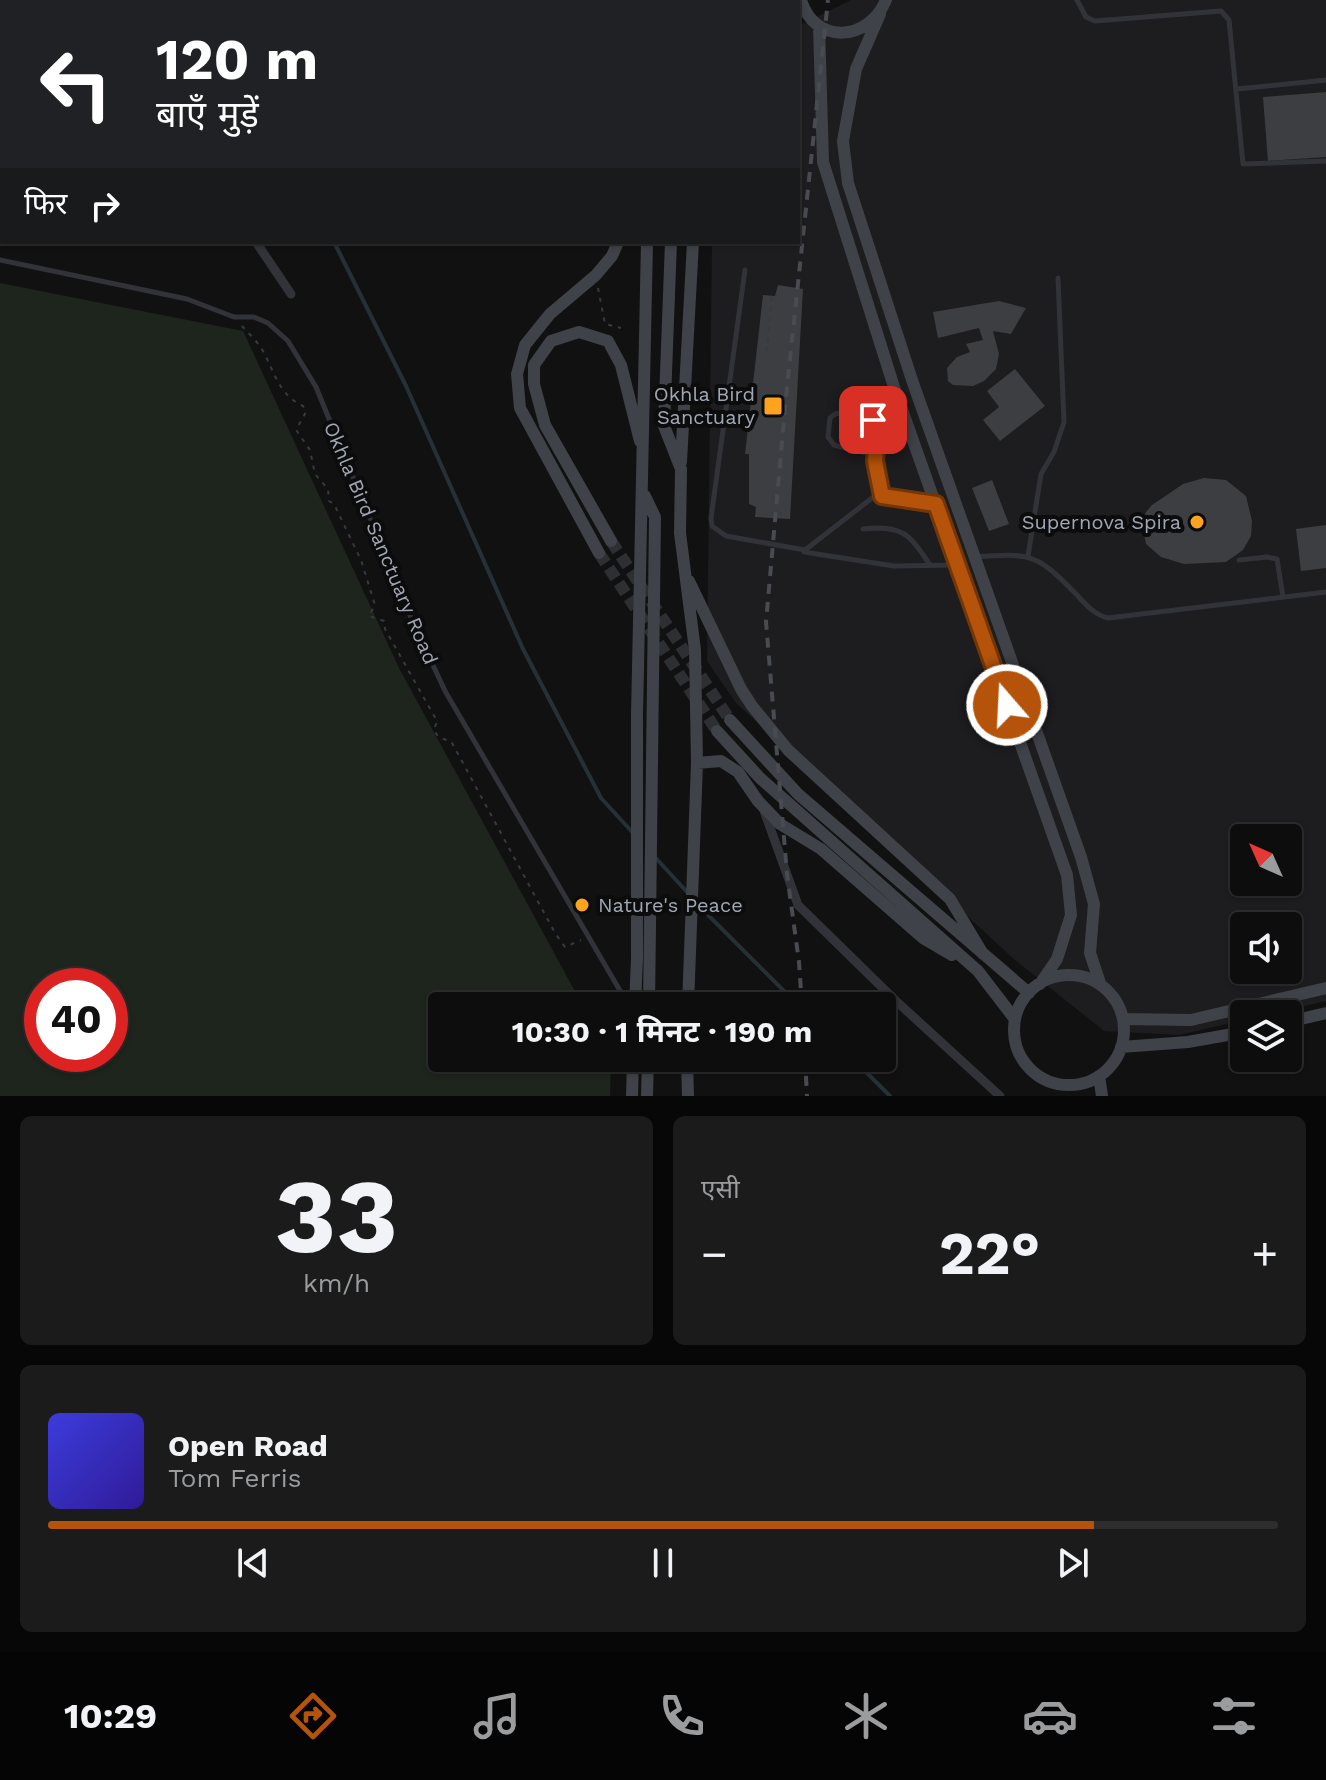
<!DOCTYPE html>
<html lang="hi">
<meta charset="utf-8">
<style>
body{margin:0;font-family:"Work Sans","Noto Sans Devanagari",sans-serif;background:#1b1b1c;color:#f1f3f6;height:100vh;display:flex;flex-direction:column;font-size:30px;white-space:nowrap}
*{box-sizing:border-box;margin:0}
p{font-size:26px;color:#9a9c9e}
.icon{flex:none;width:44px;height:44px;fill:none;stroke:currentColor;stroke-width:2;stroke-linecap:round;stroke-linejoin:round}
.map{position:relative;height:1096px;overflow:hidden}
.drawer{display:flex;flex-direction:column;gap:20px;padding:20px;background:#070708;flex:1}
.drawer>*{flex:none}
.banner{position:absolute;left:0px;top:0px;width:800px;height:244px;box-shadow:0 2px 6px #0004,0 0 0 2px #2d2d2e;background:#202124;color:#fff;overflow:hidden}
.needle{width:52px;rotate:315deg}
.tools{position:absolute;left:1230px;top:824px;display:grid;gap:16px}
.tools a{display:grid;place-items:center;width:72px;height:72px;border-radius:8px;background:#0d0d0e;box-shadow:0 2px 6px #0004,0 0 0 2px #2d2d2e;font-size:40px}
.speed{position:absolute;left:24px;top:968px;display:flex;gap:16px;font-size:40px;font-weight:700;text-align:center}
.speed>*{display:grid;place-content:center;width:104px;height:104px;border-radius:50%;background:#0d0d0e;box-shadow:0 2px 6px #0004,0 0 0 2px #2d2d2e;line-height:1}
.speed .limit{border:12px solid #d22;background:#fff;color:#111}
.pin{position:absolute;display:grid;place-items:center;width:68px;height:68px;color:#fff;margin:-34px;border-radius:16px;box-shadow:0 4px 12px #0006}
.me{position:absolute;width:88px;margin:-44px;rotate:341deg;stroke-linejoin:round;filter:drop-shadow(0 0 6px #0008)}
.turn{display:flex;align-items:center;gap:28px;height:168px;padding:0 24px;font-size:36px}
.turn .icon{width:104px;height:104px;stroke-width:2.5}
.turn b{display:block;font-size:56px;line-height:68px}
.then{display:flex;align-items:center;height:76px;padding:0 24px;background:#0003;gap:16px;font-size:30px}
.big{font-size:60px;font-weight:700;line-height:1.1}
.drawer .card{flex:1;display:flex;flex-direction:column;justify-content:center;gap:12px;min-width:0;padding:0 28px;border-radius:12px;background:#1b1b1c}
.drawer .dial{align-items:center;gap:0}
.dial b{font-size:104px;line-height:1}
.song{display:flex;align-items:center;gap:24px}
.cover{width:96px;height:96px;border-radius:12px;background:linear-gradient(135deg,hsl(240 70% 55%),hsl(250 70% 35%))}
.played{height:8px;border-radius:4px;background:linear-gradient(90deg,#b45309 85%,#2d2d2e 85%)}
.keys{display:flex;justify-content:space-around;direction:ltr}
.heat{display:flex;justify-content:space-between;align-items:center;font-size:44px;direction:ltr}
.drawer .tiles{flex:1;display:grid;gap:20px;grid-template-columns:1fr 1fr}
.card:last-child{grid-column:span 2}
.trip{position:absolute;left:428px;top:992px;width:468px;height:80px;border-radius:8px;background:#0d0d0e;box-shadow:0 2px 6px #0004,0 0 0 2px #2d2d2e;font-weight:700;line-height:80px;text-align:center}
.tab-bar{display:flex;height:128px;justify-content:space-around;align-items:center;background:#050506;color:#9a9c9e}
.tab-bar .icon{width:56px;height:56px}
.tab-bar .active{color:#b45309}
.tab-bar b{font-size:36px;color:#f1f3f6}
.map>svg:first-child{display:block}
.built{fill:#1d1d1f;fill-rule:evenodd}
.green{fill:#1d251d;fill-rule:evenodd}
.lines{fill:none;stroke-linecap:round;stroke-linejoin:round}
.stream{stroke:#263137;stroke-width:4}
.building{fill:#3d3e42}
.secondary-tunnel{stroke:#2e2f32;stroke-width:12;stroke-dasharray:12 6;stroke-linecap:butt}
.path{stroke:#373a3f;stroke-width:2;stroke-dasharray:4 6;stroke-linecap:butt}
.lane{stroke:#313338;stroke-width:5}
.street{stroke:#313338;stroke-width:9}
.secondary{stroke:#3f4248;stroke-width:12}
.highway{stroke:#5d6169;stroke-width:16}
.rail{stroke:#484b51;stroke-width:4;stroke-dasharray:10 8;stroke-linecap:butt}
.route-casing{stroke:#753606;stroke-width:20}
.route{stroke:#b45309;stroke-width:14}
.poi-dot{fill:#fea31d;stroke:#0c0c0d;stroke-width:3}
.labels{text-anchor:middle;stroke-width:8;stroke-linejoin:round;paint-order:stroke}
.poi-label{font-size:20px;fill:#a1a8b4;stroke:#0c0c0d;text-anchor:end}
.street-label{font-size:20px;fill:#a1a8b4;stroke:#0c0c0d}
</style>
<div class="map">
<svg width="1326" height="1096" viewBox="0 0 1326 1096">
<rect width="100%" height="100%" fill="#111112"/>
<path class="built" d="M851 0H1326V1001L1270 1014H1244V1020L1179 1035 1104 1031 1015 960 736 703 707 661 712 242H798V26ZM1244 838H1288V882H1244ZM1244 926H1288V970H1244Z"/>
<path class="green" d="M0 0 23 2H2V211Z
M0 283 243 331 399 668 583 1006H442V1058H611L610 1096H0ZM42 986H110V1054H42Z"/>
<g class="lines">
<path class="stream" d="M172 0 173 2
M334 242 406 386 523 649 601 798 634 834
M653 855 688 893
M696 903 799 1006
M852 1058 890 1096"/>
</g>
<path class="building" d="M1326 92V157L1268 161 1263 97Z
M778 285 803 289 790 519 755 517 756 507 749 504V454H745L763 295 775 296Z
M999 301 1026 308 1011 334 993 331 999 354 996 369 984 381 973 386 953 385 948 381 947 368 957 357 970 352 966 344 983 340 979 328 938 338 933 312Z
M1015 369 1045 406 1000 441 983 420 999 407 987 391Z
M1204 478 1226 480 1246 496 1252 521 1251 536 1243 550 1226 562 1184 564 1161 557 1146 544 1142 524 1146 512 1152 505 1183 484Z
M992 480 1009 524 989 531 972 488Z
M1326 525V568L1301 571 1296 529Z"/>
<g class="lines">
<path class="secondary-tunnel" d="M611 541 730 720
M599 553 717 731"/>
<path class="path" d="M598 288 605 324 621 328
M242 326C249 334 258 342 263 351 275 373 279 395 303 406L306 412 296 430 310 450 315 474 328 489 329 501 334 504 361 560 375 605 369 616 384 621 385 629 437 721 434 730C438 738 442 739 451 741L555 933 565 947 581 940
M767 351 772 291"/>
<path class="lane" d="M1077 0 1086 17 1095 21 1221 11 1229 20 1243 164 1326 161
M1237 89 1326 80
M0 260 187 299 234 317H254L268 323 288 341 316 387 407 609 445 691 629 1006
M745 270 711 518 712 526 726 536 805 550 872 498 882 496 933 503
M874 455 877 426 873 420C859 416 842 406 830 418L828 437 834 445 874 455 882 496
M863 529C902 525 909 533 930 565
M804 552 894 566 957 565
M1028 556 1041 474 1054 452 1064 422 1058 278
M975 557C1032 552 1038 555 1077 595 1086 605 1095 615 1108 618L1326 592
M1239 560 1267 557 1277 559 1283 597"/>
<path class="street" d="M94 0 96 2
M256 242 291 294
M763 808 798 905 896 1001 1000 1096"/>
<path class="secondary" d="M619 0V2
M801 0C815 46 869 41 886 0
M655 2 656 0
M679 2V0
M762 2 764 0
M880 14 856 69 843 141 848 183 913 383 1081 857 1094 904 1090 953 1100 983
M819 26 823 162 894 387 1067 875 1071 915 1057 959 1040 984
M671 242 664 426 681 469 680 533 695 650 697 763 688 1006
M681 462 693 242
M645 496 655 517 649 1006
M611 541 545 425 534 384V365L551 341 579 332 608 341 621 365 640 441
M599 553 520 408 517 374 525 345 550 314 596 275 612 256 618 242
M689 581 741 689 752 706 788 750 950 899 983 954
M730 720 798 794 1029 993
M717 731 760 778 978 971 1014 1018
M697 763 721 761 738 772 758 801 780 824 821 849 923 938 952 955
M1014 1030a55 55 0 1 1 110 0a55 55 0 1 1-110 0Z
M635 1006 637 958V715L647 242
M1123 1019 1191 1020 1326 988
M1288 1022 1326 1013
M1121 1047 1188 1042 1244 1032
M687 1058 688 1096
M1099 1076 1102 1096
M632 1096 633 1058
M647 1096 648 1058"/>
<path class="highway" d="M570 0 572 2"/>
<path class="rail" d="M802 1006 799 962 787 874 766 622 786 397 828 0
M805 1058 807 1096"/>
</g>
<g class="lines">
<defs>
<path id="route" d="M873 420 877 426 875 461 882 496 936 504 1007 705"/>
</defs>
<use href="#route" class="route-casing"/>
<use href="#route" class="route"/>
</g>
<g class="poi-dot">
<rect x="763" y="396" width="20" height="20" rx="4"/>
<circle cx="1197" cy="522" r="8"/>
<circle cx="582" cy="905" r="8"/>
</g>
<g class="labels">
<g class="poi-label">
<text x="755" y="401">Okhla Bird<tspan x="755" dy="23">Sanctuary</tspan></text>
<text x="1181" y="529">Supernova Spira</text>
<text x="598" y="912" text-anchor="start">Nature's Peace</text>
</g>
<g class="street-label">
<text transform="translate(381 543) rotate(67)" y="7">Okhla Bird Sanctuary Road</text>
</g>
</g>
</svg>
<div class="tools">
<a><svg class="needle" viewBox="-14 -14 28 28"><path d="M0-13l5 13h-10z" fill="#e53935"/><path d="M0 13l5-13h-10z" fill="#9a9c9e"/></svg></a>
<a><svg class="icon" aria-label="sound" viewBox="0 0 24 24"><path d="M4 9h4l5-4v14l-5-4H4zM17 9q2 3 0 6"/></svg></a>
<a><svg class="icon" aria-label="layers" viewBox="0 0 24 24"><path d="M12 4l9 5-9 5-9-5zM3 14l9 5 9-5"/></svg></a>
</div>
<div class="speed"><div class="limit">40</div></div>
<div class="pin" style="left:873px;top:420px;background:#d93025"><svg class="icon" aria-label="arrive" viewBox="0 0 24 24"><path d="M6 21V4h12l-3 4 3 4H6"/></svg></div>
<svg class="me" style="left:1007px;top:705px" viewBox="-20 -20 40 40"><circle r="17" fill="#b45309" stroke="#fff" stroke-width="3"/><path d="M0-11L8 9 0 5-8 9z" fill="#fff"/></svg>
<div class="trip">10:30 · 1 मिनट · 190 m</div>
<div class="banner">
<div class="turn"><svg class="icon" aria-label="left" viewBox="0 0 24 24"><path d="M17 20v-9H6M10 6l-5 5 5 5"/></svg><div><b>120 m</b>बाएँ मुड़ें</div></div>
<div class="then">फिर<svg class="icon" aria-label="right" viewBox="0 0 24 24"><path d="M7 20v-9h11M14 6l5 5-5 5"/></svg></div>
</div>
</div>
<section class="drawer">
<div class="tiles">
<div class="card dial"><b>33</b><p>km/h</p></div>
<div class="card"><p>एसी</p>
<div class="heat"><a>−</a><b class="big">22°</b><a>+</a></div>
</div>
<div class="card">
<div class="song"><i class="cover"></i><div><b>Open Road</b><p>Tom Ferris</p></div></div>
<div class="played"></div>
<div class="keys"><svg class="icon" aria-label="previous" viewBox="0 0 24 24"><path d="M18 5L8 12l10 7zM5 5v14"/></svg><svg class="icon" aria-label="pause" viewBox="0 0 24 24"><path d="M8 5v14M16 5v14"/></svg><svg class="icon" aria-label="next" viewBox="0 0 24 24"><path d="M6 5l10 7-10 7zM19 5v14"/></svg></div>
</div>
</div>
</section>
<nav class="tab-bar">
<b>10:29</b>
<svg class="icon active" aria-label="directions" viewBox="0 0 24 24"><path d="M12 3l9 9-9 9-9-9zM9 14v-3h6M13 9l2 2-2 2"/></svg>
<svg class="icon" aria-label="music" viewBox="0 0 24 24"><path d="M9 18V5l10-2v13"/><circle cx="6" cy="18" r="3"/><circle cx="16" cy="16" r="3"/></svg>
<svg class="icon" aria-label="phone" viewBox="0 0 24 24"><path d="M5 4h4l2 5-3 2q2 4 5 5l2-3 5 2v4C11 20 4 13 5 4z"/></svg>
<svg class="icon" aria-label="climate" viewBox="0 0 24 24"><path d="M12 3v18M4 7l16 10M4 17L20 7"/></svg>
<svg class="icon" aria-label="car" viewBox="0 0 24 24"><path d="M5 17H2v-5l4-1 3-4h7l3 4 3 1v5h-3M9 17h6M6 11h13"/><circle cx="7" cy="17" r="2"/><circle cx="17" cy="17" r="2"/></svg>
<svg class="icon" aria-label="filters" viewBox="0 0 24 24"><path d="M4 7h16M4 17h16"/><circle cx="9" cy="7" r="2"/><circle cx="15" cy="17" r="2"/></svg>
</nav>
